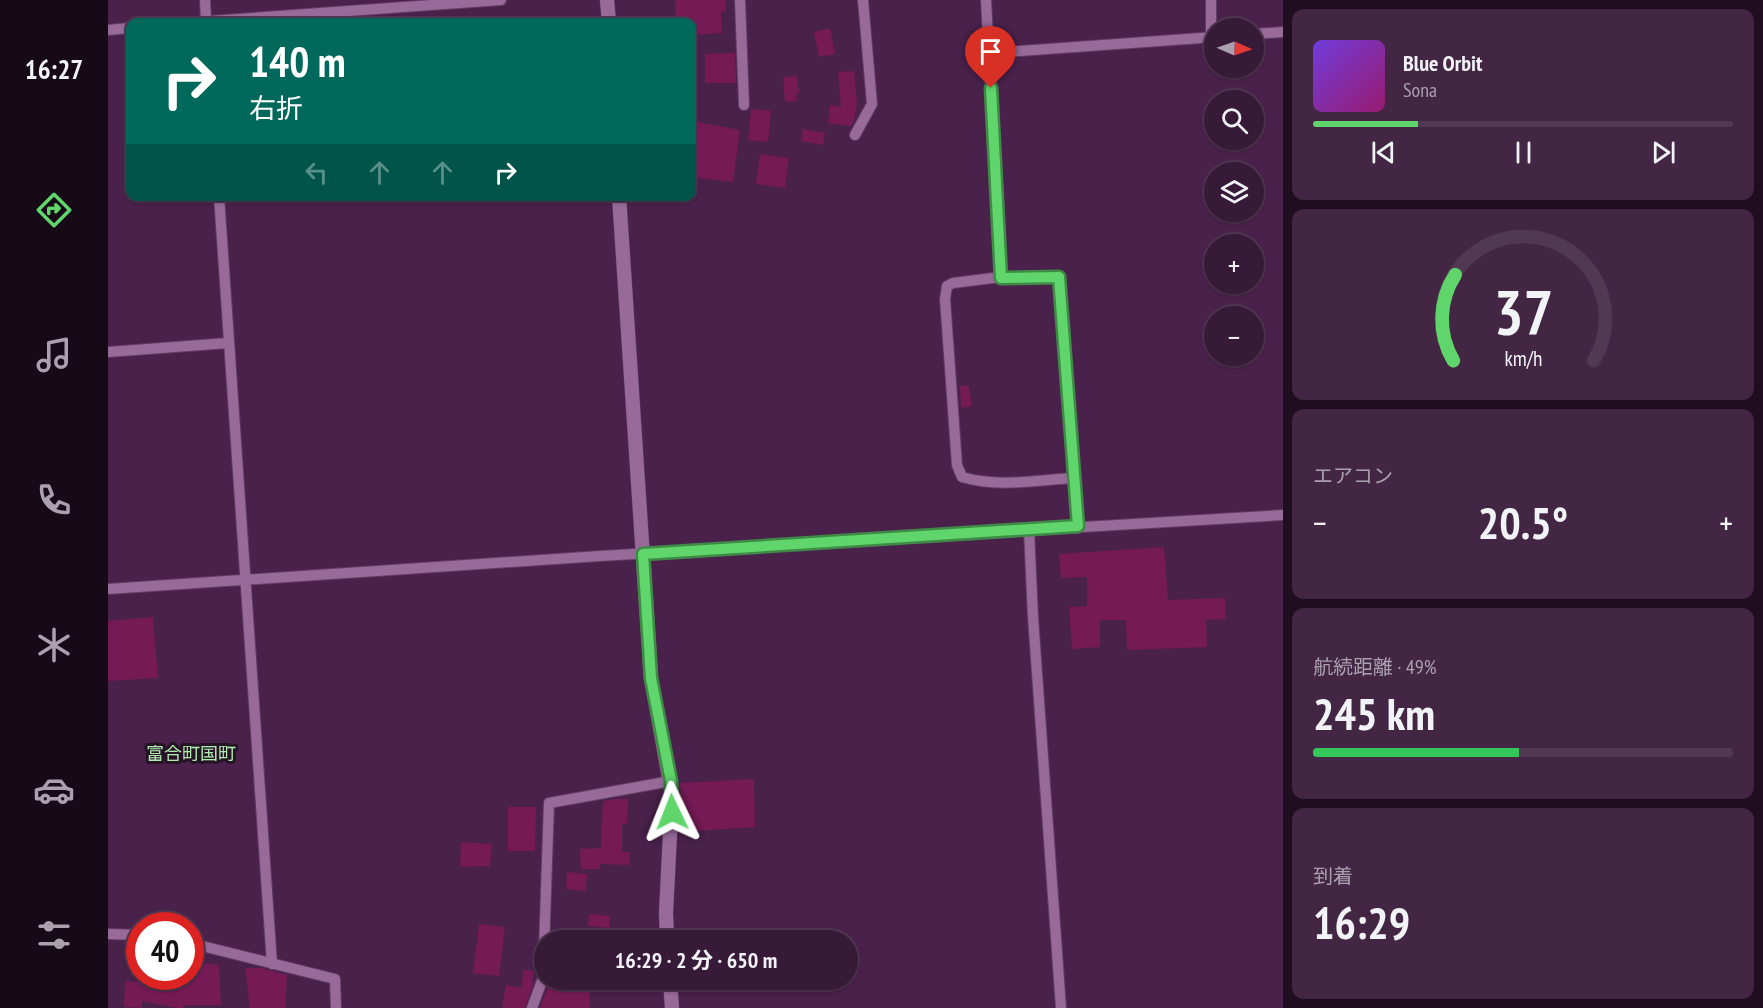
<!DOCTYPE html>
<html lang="ja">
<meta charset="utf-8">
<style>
body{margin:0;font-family:"PT Sans Narrow","Noto Sans JP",sans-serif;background:#422643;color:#f1f3f6;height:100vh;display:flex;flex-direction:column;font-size:22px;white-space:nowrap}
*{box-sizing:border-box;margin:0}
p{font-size:20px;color:#aaa0ae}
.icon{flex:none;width:33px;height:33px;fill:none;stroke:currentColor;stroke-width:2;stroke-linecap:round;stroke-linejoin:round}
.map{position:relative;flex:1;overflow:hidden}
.details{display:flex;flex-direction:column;gap:9px;padding:9px;background:#1e0e1f;width:480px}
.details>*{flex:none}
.guide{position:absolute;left:18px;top:18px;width:570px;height:183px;border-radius:12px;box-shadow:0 2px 4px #0004,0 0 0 2px #513853;background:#00695c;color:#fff;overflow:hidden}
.needle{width:39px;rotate:92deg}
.fabs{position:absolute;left:1096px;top:18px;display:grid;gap:12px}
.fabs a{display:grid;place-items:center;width:60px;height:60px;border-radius:50%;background:#371938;box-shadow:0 2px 4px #0004,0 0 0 2px #513853;font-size:30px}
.speed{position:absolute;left:18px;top:912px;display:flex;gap:12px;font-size:30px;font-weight:700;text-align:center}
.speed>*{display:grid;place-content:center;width:78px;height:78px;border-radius:50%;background:#371938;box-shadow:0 2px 4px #0004,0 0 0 2px #513853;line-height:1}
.speed .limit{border:9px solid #d22;background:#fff;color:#111}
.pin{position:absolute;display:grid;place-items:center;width:51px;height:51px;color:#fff;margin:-62px -26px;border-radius:50% 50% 50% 0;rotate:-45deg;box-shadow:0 0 6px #0007}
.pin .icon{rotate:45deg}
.me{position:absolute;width:66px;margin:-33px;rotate:358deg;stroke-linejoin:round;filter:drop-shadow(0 0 4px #0008)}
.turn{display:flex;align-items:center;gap:21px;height:126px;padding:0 24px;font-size:27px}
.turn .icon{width:78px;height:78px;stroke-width:2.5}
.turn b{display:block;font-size:42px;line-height:51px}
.lanes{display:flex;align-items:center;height:57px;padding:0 24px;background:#0003;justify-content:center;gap:30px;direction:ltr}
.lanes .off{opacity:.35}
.big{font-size:45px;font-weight:700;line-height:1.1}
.details .widget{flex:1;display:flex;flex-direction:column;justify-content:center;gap:9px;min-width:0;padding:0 21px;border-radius:12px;background:#422643}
.details .dial{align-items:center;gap:0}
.dial svg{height:156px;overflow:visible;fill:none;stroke:#513853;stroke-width:7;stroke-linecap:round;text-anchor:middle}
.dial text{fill:#f1f3f6;stroke:none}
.song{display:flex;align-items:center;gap:18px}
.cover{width:72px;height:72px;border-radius:9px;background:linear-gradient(135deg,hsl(260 70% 55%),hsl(320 70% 35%))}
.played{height:6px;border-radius:3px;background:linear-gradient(90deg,#5fd56b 25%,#513853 25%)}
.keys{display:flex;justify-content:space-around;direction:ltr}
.heat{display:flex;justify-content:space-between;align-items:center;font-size:33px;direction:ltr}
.charge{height:9px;border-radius:4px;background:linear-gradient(90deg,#34c759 49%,#513853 0)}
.trip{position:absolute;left:426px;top:930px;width:324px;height:60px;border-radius:30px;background:#371938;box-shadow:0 2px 4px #0004,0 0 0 2px #513853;font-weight:700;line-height:60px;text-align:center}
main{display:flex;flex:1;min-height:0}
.tab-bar{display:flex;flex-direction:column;width:108px;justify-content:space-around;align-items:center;background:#160a16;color:#aaa0ae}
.tab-bar .icon{width:42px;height:42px}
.tab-bar .on{color:#5fd56b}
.tab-bar b{font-size:27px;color:#f1f3f6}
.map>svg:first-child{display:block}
.building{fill:#751a55}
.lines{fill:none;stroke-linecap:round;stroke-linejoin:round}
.minor-casing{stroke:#613e63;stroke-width:12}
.tertiary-casing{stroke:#613e63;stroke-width:15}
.minor{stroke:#976a99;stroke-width:10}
.tertiary{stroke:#976a99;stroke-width:14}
.route-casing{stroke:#3e8a46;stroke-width:15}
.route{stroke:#5fd56b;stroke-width:10}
.labels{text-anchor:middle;stroke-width:6;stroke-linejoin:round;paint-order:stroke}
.quarter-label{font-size:18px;fill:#afebb1;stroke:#261426}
</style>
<main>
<nav class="tab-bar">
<b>16:27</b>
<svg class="icon on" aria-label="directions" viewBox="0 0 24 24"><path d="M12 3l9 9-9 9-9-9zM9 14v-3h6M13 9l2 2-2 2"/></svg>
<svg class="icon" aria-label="music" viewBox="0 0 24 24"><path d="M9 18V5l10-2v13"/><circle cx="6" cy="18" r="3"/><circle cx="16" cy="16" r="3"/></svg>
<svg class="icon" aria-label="phone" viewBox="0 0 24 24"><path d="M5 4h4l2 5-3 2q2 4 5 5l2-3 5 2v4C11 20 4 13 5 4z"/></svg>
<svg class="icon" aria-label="climate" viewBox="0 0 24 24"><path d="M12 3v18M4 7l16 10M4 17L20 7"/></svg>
<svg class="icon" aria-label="car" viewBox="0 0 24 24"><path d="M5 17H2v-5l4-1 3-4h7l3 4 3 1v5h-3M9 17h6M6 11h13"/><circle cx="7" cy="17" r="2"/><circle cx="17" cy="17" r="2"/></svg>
<svg class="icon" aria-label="filters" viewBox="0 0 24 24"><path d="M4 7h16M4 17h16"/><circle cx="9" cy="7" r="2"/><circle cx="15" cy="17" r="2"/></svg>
</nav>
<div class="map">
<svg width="1175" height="1008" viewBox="0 0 1175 1008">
<rect width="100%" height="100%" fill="#49214b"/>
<path class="building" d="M567 0H617L618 11 613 12 614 33 584 35V22H568Z
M722 28 727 54 711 57 706 32Z
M627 53 628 83H597V54Z
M746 71 749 103 746 121 743 126 720 123 722 105 733 107 730 72Z
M689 76 691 93 688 94 689 101 677 102 675 77Z
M643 109 663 111 660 142 640 140Z
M584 121 632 130 625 182 584 177Z
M695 129 717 133 715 145 693 141Z
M652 154 681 158 677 188 648 184Z
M852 386H861L864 406 853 408Z
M1056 547 1060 600 1117 598 1118 619 1098 620 1099 647 1019 650 1018 620H992V647L964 649 961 607 979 606V577L953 578 951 554Z
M45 617 50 678 0 681V621Z
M646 779 647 827 571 832 573 794 571 783Z
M507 799H520L519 824H514V852H522L521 865 492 864V869H473L472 849 493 848 495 801Z
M400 807H428L427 851H400Z
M353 842 384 844 382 866 352 867Z
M459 872 479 874 478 891 458 889Z
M481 914 502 916 501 928 480 926Z
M371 924 397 927 391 976 365 973Z
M546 929 547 940H517L516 931Z
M82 962 111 965 113 1005H75V1008H69L34 1001V1008L16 1007 17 981 44 983V976H82Z
M137 968H153L179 975 177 1008H142Z
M416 970 426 971 424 982H426L417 1008H394L398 985 413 988Z
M442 981H481L482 1008H432Z"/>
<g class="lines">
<defs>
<path id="minor" d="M97 0 98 22
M632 0 636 105
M878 0 893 277
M88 22 393 0
M0 30 22 28
M1146 34 1175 32
M1103 37V0
M882 53 1107 37
M747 135 764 104 755 0
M111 196 164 964
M0 352 120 343
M966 478C930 480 890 488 854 477L849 465 837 299 839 286 845 283 893 277H951L970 526
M921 530 925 617 953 1008
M0 589 492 556 1175 515
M0 934 32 935
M82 943 227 979 228 1008
M424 1008 435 978 441 803 563 781"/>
<path id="tertiary" d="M499 0 501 22
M511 196 543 678 564 794 558 913 559 940
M562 980 564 1008"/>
</defs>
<use href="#minor" class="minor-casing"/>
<use href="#tertiary" class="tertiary-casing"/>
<use href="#minor" class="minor"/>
<use href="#tertiary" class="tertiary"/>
</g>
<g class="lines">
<defs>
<path id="route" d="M564 812 563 781 543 678 535 554 970 526 951 277 893 278 883 88"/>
</defs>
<use href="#route" class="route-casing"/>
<use href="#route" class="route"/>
</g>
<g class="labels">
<g class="quarter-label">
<text x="83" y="760">富合町国町</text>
</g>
</g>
</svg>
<div class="fabs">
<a><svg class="needle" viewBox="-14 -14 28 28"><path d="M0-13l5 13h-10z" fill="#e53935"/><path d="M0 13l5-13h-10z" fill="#aaa0ae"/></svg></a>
<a><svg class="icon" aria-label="search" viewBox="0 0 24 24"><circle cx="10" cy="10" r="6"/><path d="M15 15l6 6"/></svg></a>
<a><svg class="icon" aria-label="layers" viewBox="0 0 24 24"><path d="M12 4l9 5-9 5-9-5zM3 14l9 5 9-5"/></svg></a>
<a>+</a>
<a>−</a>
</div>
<div class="speed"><div class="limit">40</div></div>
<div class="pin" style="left:883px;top:88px;background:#d93025"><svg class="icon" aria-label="arrive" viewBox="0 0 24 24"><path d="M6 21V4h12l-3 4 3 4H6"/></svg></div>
<svg class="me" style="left:564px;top:812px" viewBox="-20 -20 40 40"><path d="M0-17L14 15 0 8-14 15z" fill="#5fd56b" stroke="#fff" stroke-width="4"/></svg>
<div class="trip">16:29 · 2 分 · 650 m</div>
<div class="guide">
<div class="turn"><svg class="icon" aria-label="right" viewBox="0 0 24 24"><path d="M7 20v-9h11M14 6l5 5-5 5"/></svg><div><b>140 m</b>右折</div></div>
<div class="lanes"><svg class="icon off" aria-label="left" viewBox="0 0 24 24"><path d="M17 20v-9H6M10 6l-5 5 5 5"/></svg><svg class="icon off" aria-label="ahead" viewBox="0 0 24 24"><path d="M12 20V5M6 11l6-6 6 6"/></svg><svg class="icon off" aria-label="ahead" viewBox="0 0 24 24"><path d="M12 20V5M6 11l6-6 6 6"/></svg><svg class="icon" aria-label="right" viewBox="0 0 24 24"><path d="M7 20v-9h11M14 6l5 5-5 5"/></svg></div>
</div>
</div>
<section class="details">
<div class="widget">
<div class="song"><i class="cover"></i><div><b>Blue Orbit</b><p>Sona</p></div></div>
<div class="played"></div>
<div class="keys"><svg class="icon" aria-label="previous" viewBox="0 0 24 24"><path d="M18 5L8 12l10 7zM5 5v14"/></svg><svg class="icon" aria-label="pause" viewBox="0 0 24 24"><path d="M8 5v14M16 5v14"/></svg><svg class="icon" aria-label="next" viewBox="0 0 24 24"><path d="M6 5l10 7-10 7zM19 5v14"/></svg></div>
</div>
<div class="widget dial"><svg viewBox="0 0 100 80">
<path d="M14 69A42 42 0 1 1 86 69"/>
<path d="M14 69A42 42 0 0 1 15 25" stroke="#5fd56b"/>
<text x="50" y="56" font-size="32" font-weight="700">37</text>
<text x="50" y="72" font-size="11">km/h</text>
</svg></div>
<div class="widget"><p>エアコン</p>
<div class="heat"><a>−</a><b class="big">20.5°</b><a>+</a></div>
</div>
<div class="widget"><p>航続距離 · 49%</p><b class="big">245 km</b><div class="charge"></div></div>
<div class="widget"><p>到着</p><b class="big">16:29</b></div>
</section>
</main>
